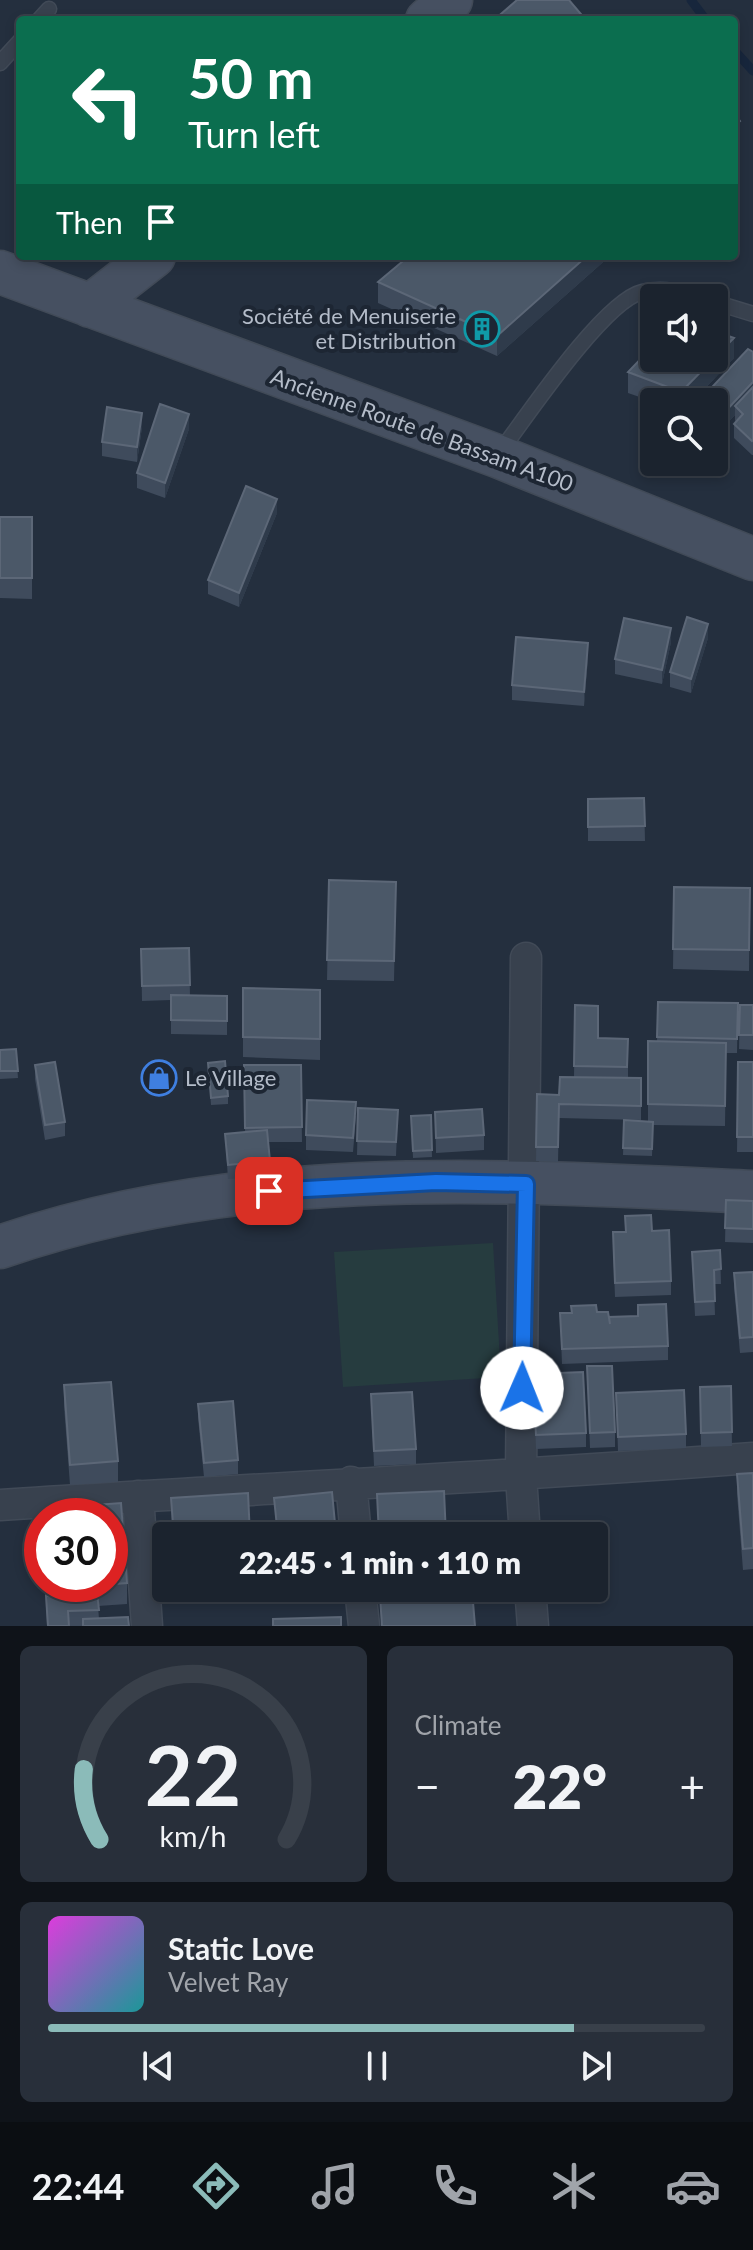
<!DOCTYPE html>
<meta charset="utf-8">
<style>
body{margin:0;font-family:Lato,sans-serif;background:#282f3a;color:#f1f3f6;height:100vh;display:flex;flex-direction:column;font-size:30px;white-space:nowrap}
*{box-sizing:border-box;margin:0}
p{font-size:26px;color:#a0a4aa}
.icon{flex:none;width:44px;height:44px;fill:none;stroke:currentColor;stroke-width:2;stroke-linecap:round;stroke-linejoin:round}
.map{position:relative;height:1626px;overflow:hidden}
.side{display:flex;flex-direction:column;gap:20px;padding:20px;background:#0f1319;flex:1}
.side>*{flex:none}
.guide{position:absolute;left:16px;top:16px;width:722px;height:244px;border-radius:8px;box-shadow:0 4px 12px #0003,0 0 0 2px #39404a;background:#0b6e4f;color:#fff;overflow:hidden}
.buttons{position:absolute;left:640px;top:284px;display:grid;gap:16px}
.buttons a{display:grid;place-items:center;width:88px;height:88px;border-radius:8px;background:#1b232e;box-shadow:0 4px 12px #0003,0 0 0 2px #39404a;font-size:40px}
.speed{position:absolute;left:24px;top:1498px;display:flex;gap:16px;font-size:40px;font-weight:700;text-align:center}
.speed>*{display:grid;place-content:center;width:104px;height:104px;border-radius:50%;background:#1b232e;box-shadow:0 4px 12px #0003,0 0 0 2px #39404a;line-height:1}
.speed .limit{border:12px solid #d22;background:#fff;color:#111}
.pin{position:absolute;display:grid;place-items:center;width:68px;height:68px;color:#fff;margin:-34px;border-radius:16px;box-shadow:0 4px 12px #0006}
.me{position:absolute;width:88px;margin:-44px;rotate:1deg;stroke-linejoin:round;filter:drop-shadow(0 0 6px #0008)}
.turn{display:flex;align-items:center;gap:28px;height:168px;padding:0 40px;font-size:36px}
.turn .icon{width:104px;height:104px;stroke-width:2.5}
.turn b{display:block;font-size:56px;line-height:68px}
.then{display:flex;align-items:center;height:76px;padding:0 40px;background:#0003;gap:16px;font-size:30px}
.big{font-size:60px;font-weight:800;line-height:1.1}
.side .widget{flex:1;display:flex;flex-direction:column;justify-content:center;gap:12px;min-width:0;padding:0 28px;border-radius:12px;background:#282f3a}
.side .dial{align-items:center;gap:0}
.dial svg{height:208px;overflow:visible;fill:none;stroke:#39404a;stroke-width:7;stroke-linecap:round;text-anchor:middle}
.dial text{fill:#f1f3f6;stroke:none}
.song{display:flex;align-items:center;gap:24px}
.cover{width:96px;height:96px;border-radius:12px;background:linear-gradient(135deg,hsl(300 70% 55%),hsl(180 70% 35%))}
.played{height:8px;border-radius:4px;background:linear-gradient(90deg,#8bbbb9 80%,#39404a 80%)}
.keys{display:flex;justify-content:space-around;direction:ltr}
.heat{display:flex;justify-content:space-between;align-items:center;font-size:44px;direction:ltr}
.side .tiles{flex:1;display:grid;gap:20px;grid-template-columns:1fr 1fr}
.widget:last-child{grid-column:span 2}
.trip{position:absolute;left:152px;top:1522px;width:456px;height:80px;border-radius:8px;background:#1b232e;box-shadow:0 4px 12px #0003,0 0 0 2px #39404a;font-weight:800;line-height:80px;text-align:center}
.menu{display:flex;height:128px;justify-content:space-around;align-items:center;background:#0b0e12;color:#a0a4aa}
.menu .icon{width:56px;height:56px}
.menu .selected{color:#8bbbb9}
.menu b{font-size:36px;color:#f1f3f6}
.map>svg:first-child{display:block}
.green{fill:#263c3f}
.lines{fill:none;stroke-linecap:round;stroke-linejoin:round}
.stream{stroke:#17263c;stroke-width:9}
.lane-casing{stroke:#414a57;stroke-width:17}
.street-casing{stroke:#414a57;stroke-width:33}
.secondary-casing{stroke:#414a57;stroke-width:45}
.lane{stroke:#38414e;stroke-width:14}
.street{stroke:#38414e;stroke-width:30}
.secondary{stroke:#465061;stroke-width:42}
.wall{fill:#3f4b5c}
.shaded-wall{fill:#2f3b4b}
.building{fill:#4b5868;stroke:#5c6777;stroke-width:2}
.route-casing{stroke:#114b97;stroke-width:20}
.route{stroke:#1a73e8;stroke-width:14}
.labels{text-anchor:middle;stroke-width:8;stroke-linejoin:round;paint-order:stroke}
.poi-label{font-size:22px;fill:#b4bcc9;stroke:#1d2633;text-anchor:end}
.street-label{font-size:22px;fill:#b4bcc9;stroke:#1d2633}
</style>
<div class="map">
<svg width="753" height="1626" viewBox="0 0 753 1626">
<rect width="100%" height="100%" fill="#242f3e"/>
<path class="green" d="M493 1243 501 1377 343 1387 334 1252Z"/>
<g class="lines">
<path class="stream" d="M691 0 706 20
M734 50 753 71"/>
<defs>
<path id="lane" d="M39 20 49 9
M0 63 20 41
M714 302 753 314
M500 452C526 417 604 301 642 292 664 287 682 292 702 298"/>
<path id="street" d="M351 1482 356 1536
M138 1496 147 1626
M0 1505C251 1489 502 1477 753 1458
M525 1536 521 1476 526 958
M360 1588 364 1626
M530 1588 533 1626"/>
<path id="secondary" d="M427 20 451 0
M0 272 497 456 753 559
M90 306 154 256
M0 1247C241 1163 503 1180 753 1192"/>
</defs>
<use href="#lane" class="lane-casing"/>
<use href="#street" class="street-casing"/>
<use href="#secondary" class="secondary-casing"/>
<use href="#lane" class="lane"/>
<use href="#street" class="street"/>
<use href="#secondary" class="secondary"/>
</g>
<path class="wall" d="M409 256H610L497 356 378 303V282Z
M753 352V455H752L734 438V424L736 422 735 420V415L721 430 714 427V402Z
M734 358 692 402H654L628 393V372Z
M142 427 137 462 102 456V442Z
M189 429 165 498 137 488V473Z
M277 513 239 607 208 594V580Z
M0 517H32V599L0 598Z
M708 638 691 693 670 687V672Z
M671 642 662 684 615 674V659Z
M588 658 584 706 512 700V685Z
M644 798 645 841H588V799Z
M329 880 396 882 394 981 327 980Z
M674 887 750 888 749 971 673 969Z
M189 948 190 996H227V1035L171 1034V1000L142 1001 141 949Z
M243 988 320 990V1060L243 1057Z
M658 1002 738 1003 737 1053H726L725 1126 653 1125 652 1156 623 1155 624 1120 648 1122V1041H657Z
M575 1005 598 1038 628 1039V1078H641V1120L559 1118 558 1162 536 1161 537 1094 559 1095 574 1077Z
M740 1005H753V1050L739 1049Z
M16 1049 18 1078 0 1079V1050Z
M738 1062H753V1152H737Z
M208 1063 228 1096V1104L211 1105Z
M35 1065 65 1122V1136L45 1140 35 1079Z
M244 1065H301L302 1142H268L270 1176 228 1179 225 1134 245 1132Z
M358 1108 398 1110 396 1156 357 1155Z
M435 1112 484 1135V1150L436 1153Z
M431 1115 432 1157 413 1158 411 1116Z
M356 1116 353 1152 306 1150V1135Z
M726 1200 753 1201V1243L725 1242Z
M652 1231 671 1281V1295L615 1297 613 1246Z
M720 1250 721 1284H714L715 1315 695 1316 692 1252Z
M753 1272V1352L740 1353 734 1288V1273Z
M597 1312 609 1322 668 1346V1360L562 1364 560 1313Z
M587 1366 615 1432V1447L590 1448Z
M533 1374 586 1433V1447L536 1449Z
M64 1385 118 1461V1482L70 1485 64 1406Z
M731 1386 732 1446 701 1447 700 1387Z
M616 1393 686 1434V1448L618 1451Z
M371 1394 416 1449V1464L374 1466Z
M198 1404 238 1460V1474L204 1477 198 1418Z
M753 1473V1569L743 1570 737 1494V1474Z
M332 1492 336 1536H277L274 1498Z
M171 1498 250 1536H172Z
M121 1503 127 1583V1604L98 1606 99 1619 128 1617 129 1626H47L45 1584H68L69 1595H74L73 1584H110V1516H69V1507Z"/>
<path class="shaded-wall" d="M740 121V141L734 147V126Z
M587 256H610L497 356V336Z
M734 338V358L692 402H681V392Z
M753 382V396L735 406V415L721 430V416Z
M142 413V427L137 462V447Z
M189 414V429L165 498V483Z
M277 499V513L239 607V593Z
M708 624V638L691 693V679Z
M671 628V642L662 684V670Z
M588 643V658L584 706V692Z"/>
<path class="building" d="M517 0H569L586 20H494Z
M734 113 740 121 734 126Z
M409 256H587L497 336 378 282Z
M714 331 734 338 681 392 628 372 654 345V358H714Z
M748 349 753 352V382L721 416 714 413V402H698Z
M753 387V440L752 441 734 424 743 414 735 406Z
M160 404 189 414 165 483 137 473Z
M107 407 142 413 137 447 102 442Z
M246 486 277 499 239 593 208 580Z
M0 517H32V578H0Z
M687 617 708 624 691 679 670 672Z
M624 618 671 628 662 670 615 659Z
M516 637 588 643 584 692 512 685Z
M644 798 645 826 588 827V799Z
M329 880 396 882 394 961 327 960Z
M674 887 750 888 749 950 673 949Z
M189 948 190 985 142 986 141 949Z
M243 988 320 990V1039L243 1037Z
M171 995 227 996V1021L171 1020Z
M658 1002 738 1003 737 1039 657 1037Z
M575 1005 598 1006V1038L628 1039 627 1067 574 1066Z
M740 1005H753V1035H739Z
M648 1041 726 1043 725 1106 648 1104Z
M16 1049 18 1071H0V1050Z
M225 1061 228 1096 211 1098 208 1063Z
M55 1062 65 1122 45 1125 35 1065Z
M738 1062H753V1137H737Z
M244 1065H301L302 1127 245 1128Z
M560 1077 641 1078V1106L559 1104 558 1147H536L537 1094 559 1095Z
M307 1100 356 1102 353 1138 306 1135Z
M358 1108 398 1110 396 1142 357 1141Z
M482 1109 484 1135 436 1138 435 1112Z
M431 1115 432 1150 413 1151 411 1116Z
M624 1120 653 1122 652 1149 623 1148Z
M267 1130 270 1161 228 1165 225 1134Z
M726 1200 753 1201V1229L725 1228Z
M651 1215 652 1231 669 1230 671 1281 615 1283 613 1232H626L625 1216Z
M720 1250 721 1269 714 1270 715 1301 695 1302 692 1252Z
M753 1272V1337L740 1338 734 1273Z
M666 1304 668 1346 562 1349 560 1313H572L571 1306 596 1305 597 1312H608L610 1324 609 1317 638 1316V1305Z
M587 1366H612L615 1432 590 1433Z
M583 1372 586 1433 536 1435 533 1374Z
M111 1382 118 1461 70 1465 64 1385Z
M731 1386 732 1432 701 1433 700 1387Z
M684 1390 686 1434 618 1437 616 1393Z
M412 1392 416 1449 374 1451 371 1394Z
M233 1401 238 1460 204 1463 198 1404Z
M753 1473V1548L743 1549 737 1474Z
M444 1491 446 1536H379L377 1494Z
M332 1492 336 1534 317 1536H278L274 1498Z
M248 1493 250 1536H174L171 1498Z
M121 1503 127 1583 75 1587V1584H110V1516H69V1507Z
M64 1513V1516H42V1526L41 1514Z
M45 1584H68L69 1593 46 1594Z
M472 1590 475 1626H382L380 1596Z
M97 1593 99 1610 68 1611 69 1626H48L46 1596Z
M128 1617 129 1626H83V1619Z
M341 1617V1626H273V1619Z"/>
<g class="lines">
<defs>
<path id="route" d="M269 1191 436 1182 526 1184 522 1388"/>
</defs>
<use href="#route" class="route-casing"/>
<use href="#route" class="route"/>
</g>
<defs>
<symbol id="building-ring" viewBox="-11 -11 22 22"><circle r="9.5" fill="#1d2633" stroke="#0f9aa8" stroke-width="1.5"/><path d="M-4-6H4V6H1V3H-1V6H-4ZM-2.5-4.3h1.7v1.8h-1.7ZM.8-4.3h1.7v1.8H.8ZM-2.5-1h1.7V.8h-1.7ZM.8-1h1.7V.8H.8Z" fill="#0f9aa8"/></symbol>
<symbol id="shop-ring" viewBox="-11 -11 22 22"><circle r="9.5" fill="#1d2633" stroke="#3f7fe0" stroke-width="1.5"/><path d="M-5-2.5h2.3a2.7 3.5 0 0 1 5.4 0H5L5.5 6h-11ZM-1.5-2.5h3a1.5 2.3 0 0 0-3 0Z" fill="#3f7fe0"/></symbol>
</defs>
<g fill-rule="evenodd">
<use href="#building-ring" x="462" y="309" width="40" height="40"/>
<use href="#shop-ring" x="139" y="1058" width="40" height="40"/>
</g>
<g class="labels">
<g class="poi-label">
<text x="456" y="324">Société de Menuiserie<tspan x="456" dy="25">et Distribution</tspan></text>
<text x="185" y="1086" text-anchor="start">Le Village</text>
</g>
<g class="street-label">
<text transform="translate(422 430) rotate(20)" y="8">Ancienne Route de Bassam A100</text>
</g>
</g>
</svg>
<div class="buttons">
<a><svg class="icon" aria-label="sound" viewBox="0 0 24 24"><path d="M4 9h4l5-4v14l-5-4H4zM17 9q2 3 0 6"/></svg></a>
<a><svg class="icon" aria-label="search" viewBox="0 0 24 24"><circle cx="10" cy="10" r="6"/><path d="M15 15l6 6"/></svg></a>
</div>
<div class="speed"><div class="limit">30</div></div>
<div class="pin" style="left:269px;top:1191px;background:#d93025"><svg class="icon" aria-label="arrive" viewBox="0 0 24 24"><path d="M6 21V4h12l-3 4 3 4H6"/></svg></div>
<svg class="me" style="left:522px;top:1388px" viewBox="-20 -20 40 40"><circle r="19" fill="#fff"/><path d="M0-13L10 11 0 6-10 11z" fill="#1a73e8"/></svg>
<div class="trip">22:45 · 1 min · 110 m</div>
<div class="guide">
<div class="turn"><svg class="icon" aria-label="left" viewBox="0 0 24 24"><path d="M17 20v-9H6M10 6l-5 5 5 5"/></svg><div><b>50 m</b>Turn left</div></div>
<div class="then">Then<svg class="icon" aria-label="arrive" viewBox="0 0 24 24"><path d="M6 21V4h12l-3 4 3 4H6"/></svg></div>
</div>
</div>
<section class="side">
<div class="tiles">
<div class="widget dial"><svg viewBox="0 0 100 80">
<path d="M14 69A42 42 0 1 1 86 69"/>
<path d="M14 69A42 42 0 0 1 8 42" stroke="#8bbbb9"/>
<text x="50" y="56" font-size="32" font-weight="700">22</text>
<text x="50" y="72" font-size="11">km/h</text>
</svg></div>
<div class="widget"><p>Climate</p>
<div class="heat"><a>−</a><b class="big">22°</b><a>+</a></div>
</div>
<div class="widget">
<div class="song"><i class="cover"></i><div><b>Static Love</b><p>Velvet Ray</p></div></div>
<div class="played"></div>
<div class="keys"><svg class="icon" aria-label="previous" viewBox="0 0 24 24"><path d="M18 5L8 12l10 7zM5 5v14"/></svg><svg class="icon" aria-label="pause" viewBox="0 0 24 24"><path d="M8 5v14M16 5v14"/></svg><svg class="icon" aria-label="next" viewBox="0 0 24 24"><path d="M6 5l10 7-10 7zM19 5v14"/></svg></div>
</div>
</div>
</section>
<nav class="menu">
<b>22:44</b>
<svg class="icon selected" aria-label="directions" viewBox="0 0 24 24"><path d="M12 3l9 9-9 9-9-9zM9 14v-3h6M13 9l2 2-2 2"/></svg>
<svg class="icon" aria-label="music" viewBox="0 0 24 24"><path d="M9 18V5l10-2v13"/><circle cx="6" cy="18" r="3"/><circle cx="16" cy="16" r="3"/></svg>
<svg class="icon" aria-label="phone" viewBox="0 0 24 24"><path d="M5 4h4l2 5-3 2q2 4 5 5l2-3 5 2v4C11 20 4 13 5 4z"/></svg>
<svg class="icon" aria-label="climate" viewBox="0 0 24 24"><path d="M12 3v18M4 7l16 10M4 17L20 7"/></svg>
<svg class="icon" aria-label="car" viewBox="0 0 24 24"><path d="M5 17H2v-5l4-1 3-4h7l3 4 3 1v5h-3M9 17h6M6 11h13"/><circle cx="7" cy="17" r="2"/><circle cx="17" cy="17" r="2"/></svg>
</nav>
